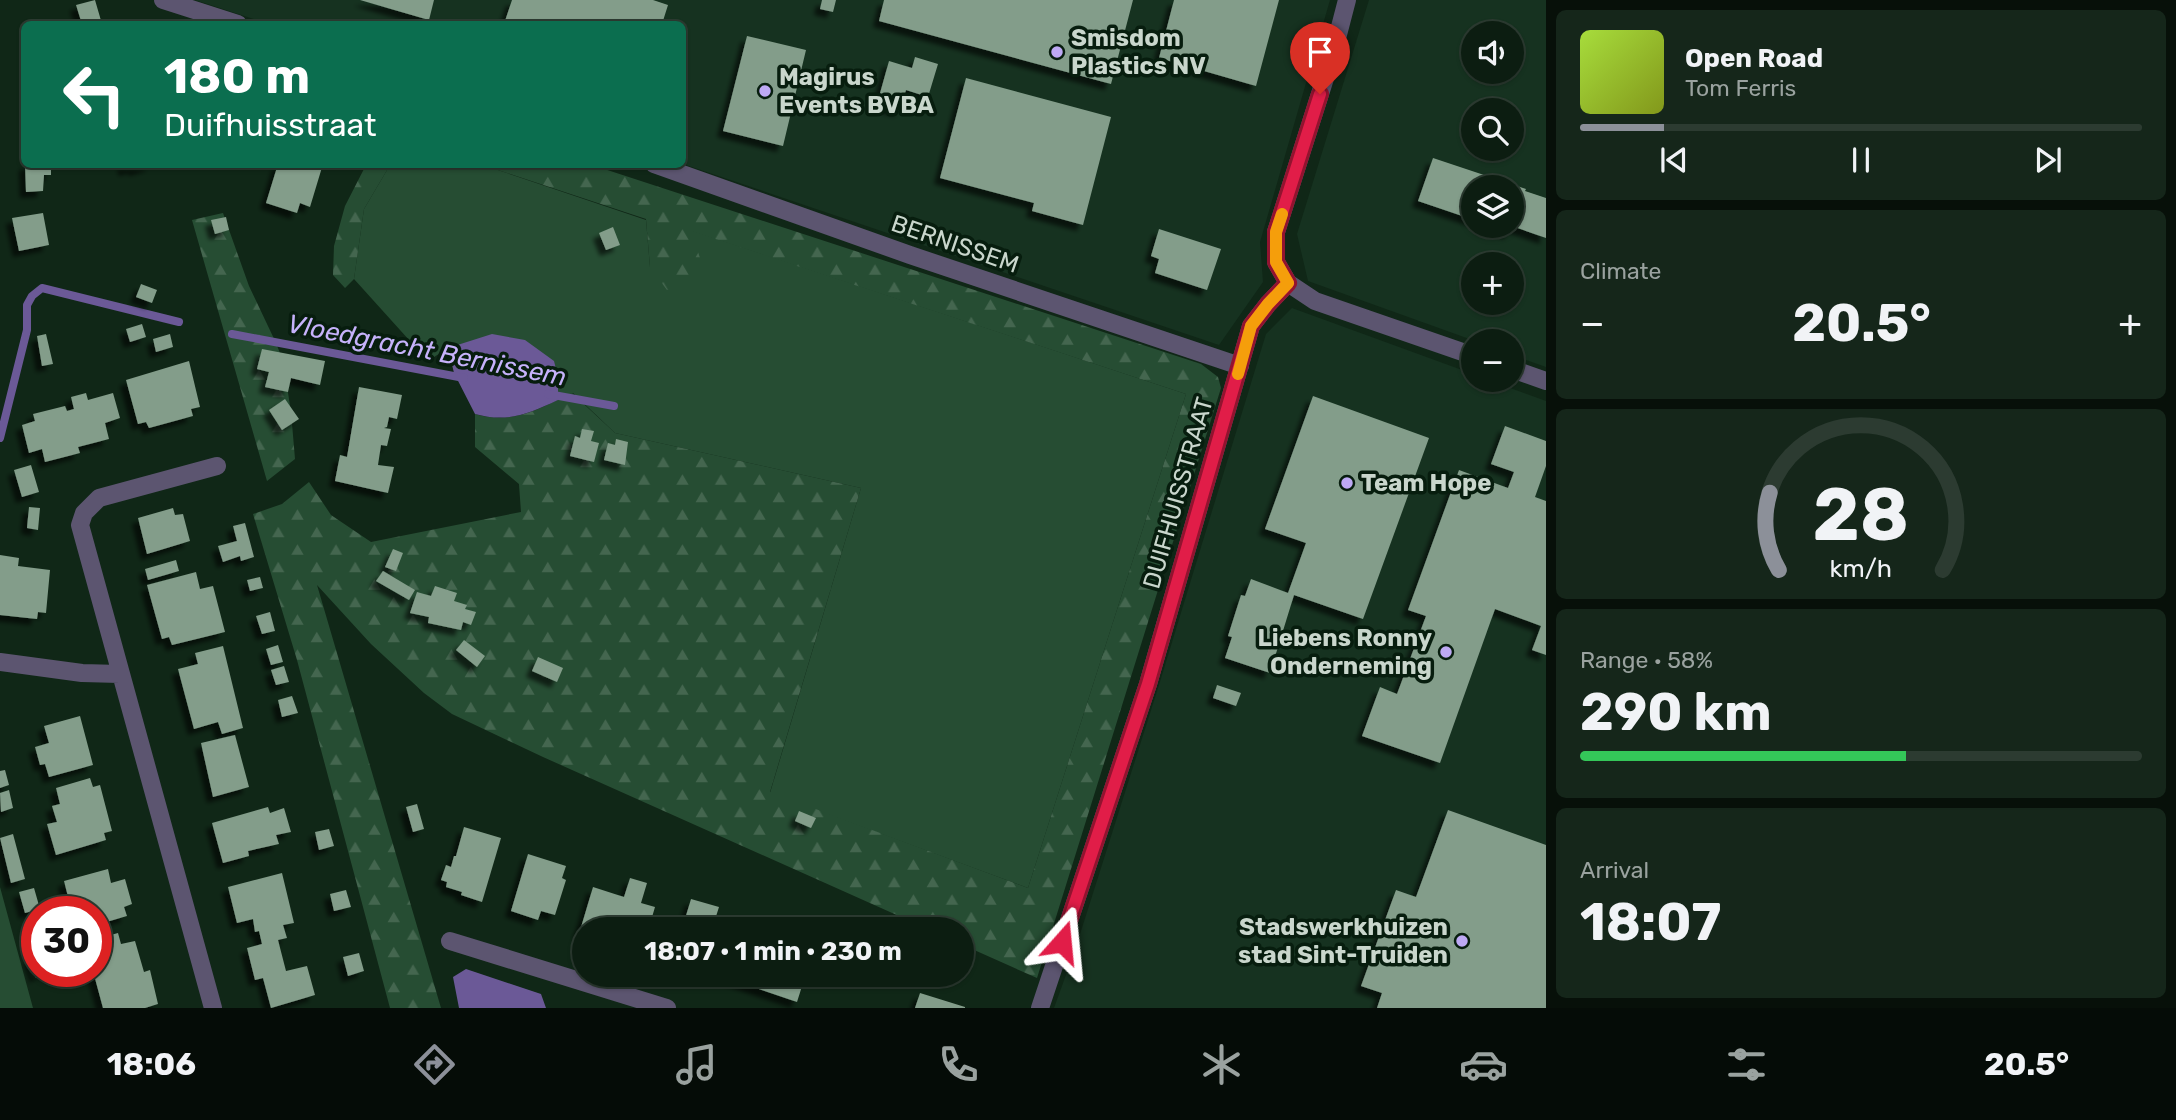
<!DOCTYPE html>
<meta charset="utf-8">
<style>
body{margin:0;font-family:Rubik,sans-serif;background:#15261a;color:#f1f3f6;height:100vh;display:flex;flex-direction:column;font-size:26px;white-space:nowrap}
*{box-sizing:border-box;margin:0}
p{font-size:23px;color:#9aa29f}
.icon{flex:none;width:38px;height:38px;fill:none;stroke:currentColor;stroke-width:2;stroke-linecap:round;stroke-linejoin:round}
.map{position:relative;flex:1;overflow:hidden}
.panel{display:flex;flex-direction:column;gap:10px;padding:10px;background:#071009;width:630px}
.panel>*{flex:none}
.top-card{position:absolute;left:21px;top:21px;width:665px;height:147px;border-radius:10px;box-shadow:0 2px 5px #0004,0 0 0 2px #2c3b31;background:#0b6e4f;color:#fff;overflow:hidden}
.controls{position:absolute;left:1461px;top:21px;display:grid;gap:14px}
.controls a{display:grid;place-items:center;width:63px;height:63px;border-radius:50%;background:#0c1d11;box-shadow:0 2px 5px #0004,0 0 0 2px #2c3b31;font-size:35px}
.speed{position:absolute;left:21px;top:896px;display:flex;gap:14px;font-size:35px;font-weight:700;text-align:center}
.speed>*{display:grid;place-content:center;width:91px;height:91px;border-radius:50%;background:#0c1d11;box-shadow:0 2px 5px #0004,0 0 0 2px #2c3b31;line-height:1}
.speed .limit{border:10px solid #d22;background:#fff;color:#111}
.pin{position:absolute;display:grid;place-items:center;width:60px;height:60px;color:#fff;margin:-72px -30px;border-radius:50% 50% 50% 0;rotate:-45deg;box-shadow:0 0 7px #0007}
.pin .icon{rotate:45deg}
.me{position:absolute;width:77px;margin:-38px;rotate:18deg;stroke-linejoin:round;filter:drop-shadow(0 0 5px #0008)}
.turn{display:flex;align-items:center;gap:24px;height:147px;padding:0 28px;font-size:32px}
.turn .icon{width:91px;height:91px;stroke-width:2.5}
.turn b{display:block;font-size:49px;line-height:60px}
.big{font-size:52px;font-weight:700;line-height:1.1}
.panel .tile{flex:1;display:flex;flex-direction:column;justify-content:center;gap:10px;min-width:0;padding:0 24px;border-radius:10px;background:#15261a}
.panel .dial{align-items:center;gap:0}
.dial svg{height:182px;overflow:visible;fill:none;stroke:#2c3b31;stroke-width:7;stroke-linecap:round;text-anchor:middle}
.dial text{fill:#f1f3f6;stroke:none}
.song{display:flex;align-items:center;gap:21px}
.cover{width:84px;height:84px;border-radius:10px;background:linear-gradient(135deg,hsl(80 70% 55%),hsl(70 70% 35%))}
.played{height:7px;border-radius:4px;background:linear-gradient(90deg,#8c9099 15%,#2c3b31 15%)}
.keys{display:flex;justify-content:space-around;direction:ltr}
.heat{display:flex;justify-content:space-between;align-items:center;font-size:38px;direction:ltr}
.charge{height:10px;border-radius:5px;background:linear-gradient(90deg,#34c759 58%,#2c3b31 0)}
.trip{position:absolute;left:572px;top:917px;width:402px;height:70px;border-radius:35px;background:#0c1d11;box-shadow:0 2px 5px #0004,0 0 0 2px #2c3b31;font-weight:700;line-height:70px;text-align:center}
.menu{display:flex;height:112px;justify-content:space-around;align-items:center;background:#050c07;color:#9aa29f}
.menu .icon{width:49px;height:49px}
.menu .on{color:#8c9099}
.menu b{font-size:32px;color:#f1f3f6}
main{display:flex;flex:1;min-height:0}
.map>svg:first-child{display:block}
.built{fill:#163220;fill-rule:evenodd}
.green{fill:#264d33}
.forest{fill:url(#forest-firs)}
.water{fill:#6b5997}
.lines{fill:none;stroke-linecap:round;stroke-linejoin:round}
.stream{stroke:#6b5997;stroke-width:8}
.building{fill:#839d8a;filter:url(#shadow)}
.minor{stroke:#5c5570;stroke-width:18}
.route-casing{stroke:#92132f;stroke-width:18}
.route{stroke:#e11d48;stroke-width:12}
.slow{stroke:#f59e0b;stroke-width:12}
.poi-dot{fill:#bea9f4;stroke:#071d0e;stroke-width:2.5}
.labels{text-anchor:middle;stroke-width:7;stroke-linejoin:round;paint-order:stroke}
.poi-label{font-size:24px;font-weight:bold;fill:#c9d6cc;stroke:#071d0e;text-anchor:start}
.street-label{font-size:24px;fill:#c9d6cc;stroke:#071d0e}
.water-label{font-size:26px;font-style:italic;fill:#c6b2fb;stroke:#071d0e}
</style>
<main>
<div class="map">
<svg width="1546" height="1008" viewBox="0 0 1546 1008">
<defs>
<pattern id="forest-firs" width="22" height="20" patternUnits="userSpaceOnUse" patternTransform="scale(1.75)"><rect width="22" height="20" fill="#264d33"/><path d="M5 1l3.5 6h-7zM16 11l3.5 6h-7z" fill="#44664f"/></pattern>
<filter id="shadow"><feDropShadow dx="-6" dy="6" stdDeviation="2" flood-color="#0009"/></filter>
</defs>
<rect width="100%" height="100%" fill="#102717"/>
<path class="built" d="M195 0H1330L1260 242 1263 282 1219 345 683 164 682 24H269Z
M1369 0H1546V367L1512 355V341H1475L1308 281 1297 234ZM1474 33H1512V72H1474ZM1474 110H1512V149H1474ZM1474 187H1512V226H1474ZM1474 264H1512V303H1474Z
M1292 308 1473 374 1474 380H1488L1546 401V1008H1054L1075 950 1159 685 1266 334Z"/>
<path class="green" d="M390 165H483L646 220 650 267 690 230 1186 394 1028 888 770 793 861 488 615 433 573 393 558 400V377L448 348 428 361 354 279 364 209Z
M0 887 33 1008H0Z"/>
<path class="forest" d="M366 165H390L364 209 354 279 345 288 333 275 334 246 345 206Z
M483 165H592L1201 364 1218 377 1221 388 1037 978 963 945 962 929H928L543 757 452 714 424 693 371 644 317 585 441 1008H390L297 660 253 514 282 504 309 482 331 515 371 542 521 512 519 484 475 447V414C513 425 539 409 572 393L615 433 861 488 770 792 1028 888 1186 394 691 231 700 258 688 283 667 290 650 267 646 219Z
M223 213 249 286 276 343 283 361 291 412 295 459 267 481 192 220Z"/>
<path class="water" d="M492 334 525 340 554 361 558 377V400C528 414 507 423 475 414L454 373 448 348Z
M466 969 541 994 546 1008H459L453 977Z"/>
<g class="lines">
<path class="stream" d="M232 334 464 378
M548 394 614 406
M0 438 27 330V305L32 296 42 288 179 322"/>
</g>
<path class="building" d="M95 0 102 24H82L76 5Z
M360 0H434L429 20Z
M512 0H653L668 5 662 24H504Z
M822 0H836L833 12 820 9Z
M884 0H1133L1111 84 879 21Z
M1174 0H1279L1256 86 1159 58Z
M747 36 806 50 783 146 723 131Z
M915 57 938 64 928 97 906 90 900 111 877 104 889 61 912 68Z
M966 78 1111 117 1083 225 1032 211 1034 203 940 178Z
M1433 158 1526 189 1525 191 1546 198V238L1512 226 1510 233 1490 226H1512V187H1474V220L1418 201Z
M25 164H51V175H44L43 191 26 192Z
M123 164H152V165L135 170 134 167 125 170Z
M278 164H323L310 207 300 203 297 213 266 203Z
M43 213 49 245 19 251 12 218Z
M226 217 229 230 215 234 211 220Z
M613 227 620 245 606 250 599 233Z
M1159 229 1221 249 1207 290 1155 273 1159 259 1151 256Z
M141 284 157 290 152 303 136 297Z
M142 324 146 337 130 342 126 329Z
M46 334 53 364 42 366 37 336Z
M170 334 173 347 156 352 153 339Z
M262 349 325 361 320 385 291 378 288 392 265 387 269 372 257 369Z
M189 361 200 407 191 409 193 416 149 428 146 422 138 424 126 380Z
M359 387 402 395 397 419 389 417 387 427 384 428 391 429 387 446 381 445 378 465 394 467 388 493 335 481 340 455 347 457Z
M86 393 88 400 113 393 120 418 105 423 109 439 78 447 80 453 45 462 42 449 29 453 22 425 35 421 33 414 65 406 67 411 74 409 71 397Z
M1313 396 1429 438 1363 619 1294 595 1270 673 1225 658 1232 637 1228 636 1241 595 1245 596 1251 579 1288 593 1306 543 1265 529Z
M285 399 299 419 282 430 269 410Z
M1505 426 1546 441V466L1535 497 1546 501V655L1532 650 1541 626 1495 609 1440 763 1362 736 1380 687 1397 694 1426 616 1408 610 1459 470 1508 488 1514 472 1491 464Z
M582 429 594 431 591 441 599 443 594 462 570 456 575 436 580 438Z
M616 439 628 442 625 465 604 460 608 443 615 445Z
M31 465 39 492 22 497 14 470Z
M29 507 40 508 38 530 27 528Z
M173 508 175 515 183 514 190 541 147 554 138 518Z
M245 523 254 557 241 561 240 556 223 562 218 546 237 541 233 526Z
M393 549 403 553 396 571 385 567Z
M0 555 19 558 18 566 50 570 46 613 38 612 37 619 0 615Z
M176 560 179 571 148 580 145 569Z
M383 571 415 590 409 600 376 581Z
M196 572 200 589 213 586 225 632 172 645 169 637 162 639 147 585Z
M260 577 263 588 250 591 247 580Z
M435 586 457 593 454 601 467 605 465 609 476 612 471 625 463 622 461 630 428 623 429 617 410 613 417 592 431 596Z
M270 612 275 631 262 634 256 616Z
M464 640 485 656 477 667 456 650Z
M278 645 283 662 271 665 266 649Z
M223 646 243 728 222 734 218 722 194 729 178 669 198 664 195 653Z
M538 657 563 668 557 682 532 671Z
M284 666 289 682 276 685 271 670Z
M1217 685 1241 693 1236 706 1213 698Z
M292 696 298 713 282 717 278 700Z
M80 716 93 765 49 777 45 764 40 765 35 747 49 743 44 726Z
M235 735 249 787 213 797 201 743Z
M5 770 9 785 0 788V771Z
M90 778 93 787 100 785 112 831 104 833 106 840 56 855 47 824 57 822 52 806 60 804 56 788Z
M9 790 13 808 1 812 0 793Z
M417 804 424 829 413 832 406 807Z
M268 807 270 813 284 808 291 832 276 835 279 844 248 851 249 856 223 863 212 823Z
M1448 810 1546 845V1008H1377L1382 993 1361 986 1396 890 1416 897Z
M799 811 816 818 811 828 795 821Z
M464 827 501 838 482 902 461 895 462 892 446 887 447 882 441 880 446 865 451 867 454 856H456Z
M329 829 334 846 319 850 315 832Z
M13 834 25 879 11 883 0 838Z
M528 854 566 866 562 878 566 880 555 915 541 911 538 920 511 911Z
M108 869 111 883 125 879 132 904 124 907 127 916 96 925V912H72L64 881Z
M282 873 294 923 283 925 287 938 278 940 286 971 307 966 315 995 271 1008 263 978 255 980 247 948 262 944 259 931 255 932 253 919 237 923 228 887Z
M630 878 647 883 641 903 655 907 650 924 666 929H584V935L579 934 593 887 624 897Z
M34 888 40 909 25 913 19 892Z
M346 890 351 907 334 911 330 894Z
M691 899 719 907 712 929H682Z
M775 922 796 929H773Z
M118 933 121 944 135 941 144 972 150 970 158 1004 145 1008H103L93 971H96V967L103 965 99 953 96 954V939Z
M359 953 364 971 348 976 343 957Z
M37 956V971L47 972 37 975 36 978 30 958Z
M728 975H789L788 978 803 983 797 1002 727 978Z
M920 993 965 1007V1008H915Z"/>
<g class="lines">
<path class="minor" d="M163 0 238 24
M1347 0 1334 50 1276 232V262L1288 283 1315 301 1474 356
M654 164 910 255 1240 366
M1512 369 1546 381
M0 662 82 673 120 674
M450 941 667 1008
M213 1008 80 525 84 513 99 498 217 466
M1040 1008 1148 684 1251 326 1268 304 1288 283"/>
</g>
<g class="lines">
<defs>
<path id="route" d="M1062 942 1148 684 1251 326 1268 304 1288 283 1276 262V232L1320 94"/>
</defs>
<use href="#route" class="route-casing"/>
<use href="#route" class="route"/>
<path class="slow" d="M1238 374 1251 326 1268 304 1288 283 1276 262V232L1282 214"/>
</g>
<g class="poi-dot">
<circle cx="1057" cy="52" r="7"/>
<circle cx="765" cy="91" r="7"/>
<circle cx="1347" cy="483" r="7"/>
<circle cx="1446" cy="652" r="7"/>
<circle cx="1462" cy="941" r="7"/>
</g>
<g class="labels">
<g class="poi-label">
<text x="1071" y="46">Smisdom<tspan x="1071" dy="28">Plastics NV</tspan></text>
<text x="779" y="85">Magirus<tspan x="779" dy="28">Events BVBA</tspan></text>
<text x="1361" y="491">Team Hope</text>
<text x="1432" y="646" text-anchor="end">Liebens Ronny<tspan x="1432" dy="28">Onderneming</tspan></text>
<text x="1448" y="935" text-anchor="end">Stadswerkhuizen<tspan x="1448" dy="28">stad Sint-Truiden</tspan></text>
</g>
<g class="street-label">
<text transform="translate(955 244) rotate(19)" y="8">BERNISSEM</text>
<text transform="translate(1178 493) rotate(-74)" y="8">DUIFHUISSTRAAT</text>
</g>
<g class="water-label">
<text transform="translate(427 350) rotate(11)" y="9">Vloedgracht Bernissem</text>
</g>
</g>
</svg>
<div class="controls">
<a><svg class="icon" aria-label="sound" viewBox="0 0 24 24"><path d="M4 9h4l5-4v14l-5-4H4zM17 9q2 3 0 6"/></svg></a>
<a><svg class="icon" aria-label="search" viewBox="0 0 24 24"><circle cx="10" cy="10" r="6"/><path d="M15 15l6 6"/></svg></a>
<a><svg class="icon" aria-label="layers" viewBox="0 0 24 24"><path d="M12 4l9 5-9 5-9-5zM3 14l9 5 9-5"/></svg></a>
<a>+</a>
<a>−</a>
</div>
<div class="speed"><div class="limit">30</div></div>
<div class="pin" style="left:1320px;top:94px;background:#d93025"><svg class="icon" aria-label="arrive" viewBox="0 0 24 24"><path d="M6 21V4h12l-3 4 3 4H6"/></svg></div>
<svg class="me" style="left:1062px;top:942px" viewBox="-20 -20 40 40"><path d="M0-17L14 15 0 8-14 15z" fill="#e11d48" stroke="#fff" stroke-width="4"/></svg>
<div class="trip">18:07 · 1 min · 230 m</div>
<div class="top-card">
<div class="turn"><svg class="icon" aria-label="left" viewBox="0 0 24 24"><path d="M17 20v-9H6M10 6l-5 5 5 5"/></svg><div><b>180 m</b>Duifhuisstraat</div></div>
</div>
</div>
<section class="panel">
<div class="tile">
<div class="song"><i class="cover"></i><div><b>Open Road</b><p>Tom Ferris</p></div></div>
<div class="played"></div>
<div class="keys"><svg class="icon" aria-label="previous" viewBox="0 0 24 24"><path d="M18 5L8 12l10 7zM5 5v14"/></svg><svg class="icon" aria-label="pause" viewBox="0 0 24 24"><path d="M8 5v14M16 5v14"/></svg><svg class="icon" aria-label="next" viewBox="0 0 24 24"><path d="M6 5l10 7-10 7zM19 5v14"/></svg></div>
</div>
<div class="tile"><p>Climate</p>
<div class="heat"><a>−</a><b class="big">20.5°</b><a>+</a></div>
</div>
<div class="tile dial"><svg viewBox="0 0 100 80">
<path d="M14 69A42 42 0 1 1 86 69"/>
<path d="M14 69A42 42 0 0 1 10 35" stroke="#8c9099"/>
<text x="50" y="56" font-size="32" font-weight="700">28</text>
<text x="50" y="72" font-size="11">km/h</text>
</svg></div>
<div class="tile"><p>Range · 58%</p><b class="big">290 km</b><div class="charge"></div></div>
<div class="tile"><p>Arrival</p><b class="big">18:07</b></div>
</section>
</main>
<nav class="menu">
<b>18:06</b>
<svg class="icon on" aria-label="directions" viewBox="0 0 24 24"><path d="M12 3l9 9-9 9-9-9zM9 14v-3h6M13 9l2 2-2 2"/></svg>
<svg class="icon" aria-label="music" viewBox="0 0 24 24"><path d="M9 18V5l10-2v13"/><circle cx="6" cy="18" r="3"/><circle cx="16" cy="16" r="3"/></svg>
<svg class="icon" aria-label="phone" viewBox="0 0 24 24"><path d="M5 4h4l2 5-3 2q2 4 5 5l2-3 5 2v4C11 20 4 13 5 4z"/></svg>
<svg class="icon" aria-label="climate" viewBox="0 0 24 24"><path d="M12 3v18M4 7l16 10M4 17L20 7"/></svg>
<svg class="icon" aria-label="car" viewBox="0 0 24 24"><path d="M5 17H2v-5l4-1 3-4h7l3 4 3 1v5h-3M9 17h6M6 11h13"/><circle cx="7" cy="17" r="2"/><circle cx="17" cy="17" r="2"/></svg>
<svg class="icon" aria-label="filters" viewBox="0 0 24 24"><path d="M4 7h16M4 17h16"/><circle cx="9" cy="7" r="2"/><circle cx="15" cy="17" r="2"/></svg>
<b>20.5°</b>
</nav>
